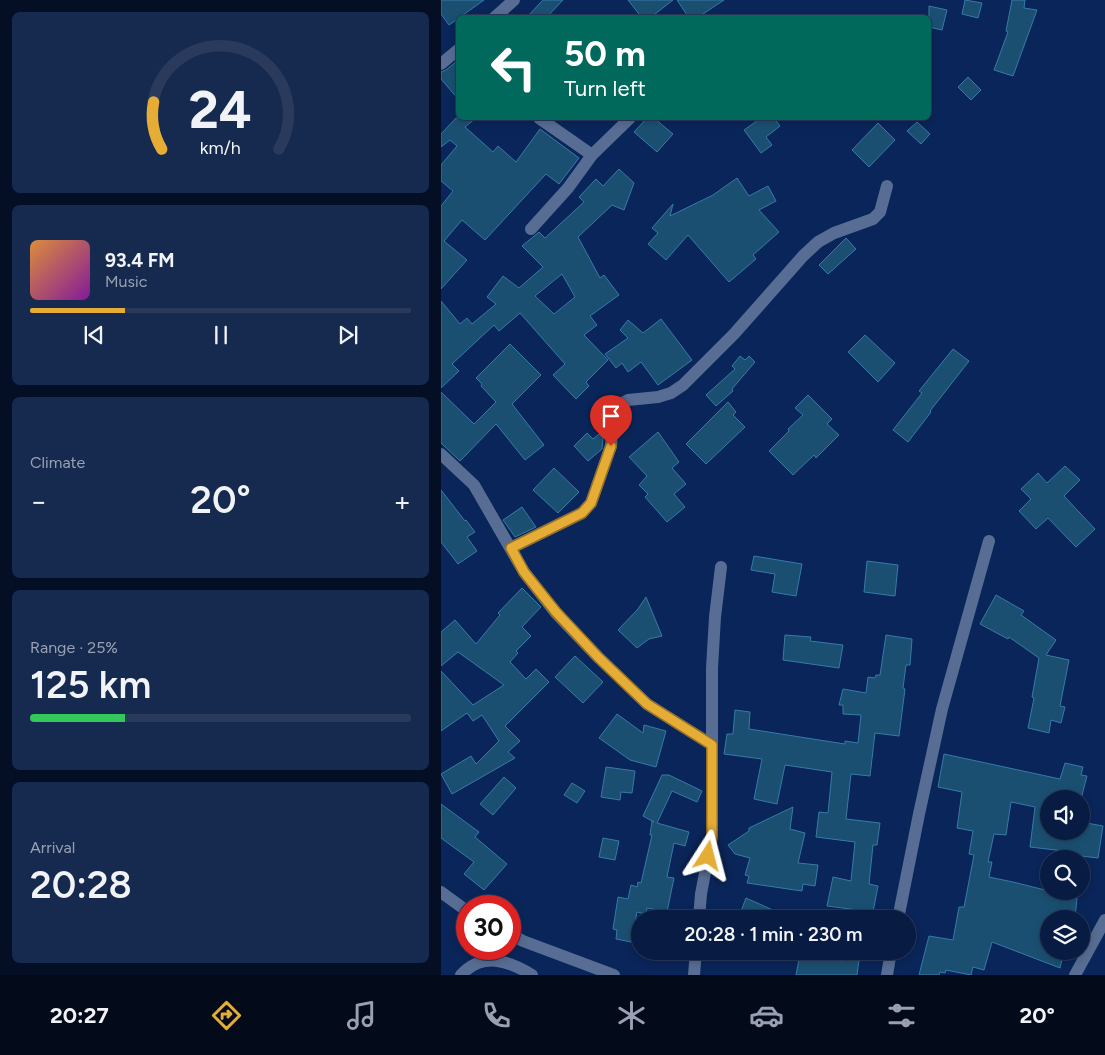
<!DOCTYPE html>
<meta charset="utf-8">
<style>
body{margin:0;font-family:Figtree,sans-serif;background:#16294e;color:#f1f3f6;height:100vh;display:flex;flex-direction:column;font-size:19px;white-space:nowrap}
*{box-sizing:border-box;margin:0}
p{font-size:16px;color:#98a1b2}
.icon{flex:none;width:28px;height:28px;fill:none;stroke:currentColor;stroke-width:2;stroke-linecap:round;stroke-linejoin:round}
.map{position:relative;flex:1;overflow:hidden}
.details{display:flex;flex-direction:column;gap:12px;padding:12px;background:#040f25;width:441px}
.details>*{flex:none}
.top-card{position:absolute;left:15px;top:15px;width:475px;height:105px;border-radius:8px;box-shadow:0 2px 8px #0003,0 0 0 1px #293a5c;background:#00695c;color:#fff;overflow:hidden}
.fabs{position:absolute;left:599px;top:790px;display:grid;gap:10px}
.fabs a{display:grid;place-items:center;width:50px;height:50px;border-radius:50%;background:#081c43;box-shadow:0 2px 8px #0003,0 0 0 1px #293a5c;font-size:25px}
.speed{position:absolute;left:15px;top:895px;display:flex;gap:10px;font-size:25px;font-weight:700;text-align:center}
.speed>*{display:grid;place-content:center;width:65px;height:65px;border-radius:50%;background:#081c43;box-shadow:0 2px 8px #0003,0 0 0 1px #293a5c;line-height:1}
.speed .limit{border:8px solid #d22;background:#fff;color:#111}
.pin{position:absolute;display:grid;place-items:center;width:42px;height:42px;color:#fff;margin:-51px -21px;border-radius:50% 50% 50% 0;rotate:-45deg;box-shadow:0 0 5px #0007}
.pin .icon{rotate:45deg}
.me{position:absolute;width:55px;margin:-28px;rotate:9deg;stroke-linejoin:round;filter:drop-shadow(0 0 4px #0008)}
.turn{display:flex;align-items:center;gap:18px;height:105px;padding:0 25px;font-size:22px}
.turn .icon{width:65px;height:65px;stroke-width:2.5}
.turn b{display:block;font-size:35px;line-height:42px}
.big{font-size:38px;font-weight:600;line-height:1.1}
.details .widget{flex:1;display:flex;flex-direction:column;justify-content:center;gap:8px;min-width:0;padding:0 18px;border-radius:8px;background:#16294e}
.details .dial{align-items:center;gap:0}
.dial svg{height:130px;overflow:visible;fill:none;stroke:#293a5c;stroke-width:7;stroke-linecap:round;text-anchor:middle}
.dial text{fill:#f1f3f6;stroke:none}
.song{display:flex;align-items:center;gap:15px}
.cover{width:60px;height:60px;border-radius:8px;background:linear-gradient(135deg,hsl(30 70% 55%),hsl(290 70% 35%))}
.played{height:5px;border-radius:2px;background:linear-gradient(90deg,#e5ad36 25%,#293a5c 25%)}
.keys{display:flex;justify-content:space-around;direction:ltr}
.heat{display:flex;justify-content:space-between;align-items:center;font-size:28px;direction:ltr}
.charge{height:8px;border-radius:4px;background:linear-gradient(90deg,#34c759 25%,#293a5c 0)}
.trip{position:absolute;left:190px;top:910px;width:285px;height:50px;border-radius:25px;background:#081c43;box-shadow:0 2px 8px #0003,0 0 0 1px #293a5c;font-weight:600;line-height:50px;text-align:center}
.tabs{display:flex;height:80px;justify-content:space-around;align-items:center;background:#030b1b;color:#98a1b2}
.tabs .icon{width:35px;height:35px}
.tabs .on{color:#e5ad36}
.tabs b{font-size:22px;color:#f1f3f6}
main{display:flex;flex:1;min-height:0}
.map>svg:first-child{display:block}
.building{fill:#1b4f71;stroke:#377aa8;fill-rule:evenodd}
.lines{fill:none;stroke-linecap:round;stroke-linejoin:round}
.minor{stroke:#586d93;stroke-width:12}
.route-casing{stroke:#957023;stroke-width:12}
.route{stroke:#e5ad36;stroke-width:9}
</style>
<main>
<section class="details">
<div class="widget dial"><svg viewBox="0 0 100 80">
<path d="M14 69A42 42 0 1 1 86 69"/>
<path d="M14 69A42 42 0 0 1 9 40" stroke="#e5ad36"/>
<text x="50" y="56" font-size="32" font-weight="700">24</text>
<text x="50" y="72" font-size="11">km/h</text>
</svg></div>
<div class="widget">
<div class="song"><i class="cover"></i><div><b>93.4 FM</b><p>Music</p></div></div>
<div class="played"></div>
<div class="keys"><svg class="icon" aria-label="previous" viewBox="0 0 24 24"><path d="M18 5L8 12l10 7zM5 5v14"/></svg><svg class="icon" aria-label="pause" viewBox="0 0 24 24"><path d="M8 5v14M16 5v14"/></svg><svg class="icon" aria-label="next" viewBox="0 0 24 24"><path d="M6 5l10 7-10 7zM19 5v14"/></svg></div>
</div>
<div class="widget"><p>Climate</p>
<div class="heat"><a>−</a><b class="big">20°</b><a>+</a></div>
</div>
<div class="widget"><p>Range · 25%</p><b class="big">125 km</b><div class="charge"></div></div>
<div class="widget"><p>Arrival</p><b class="big">20:28</b></div>
</section>
<div class="map">
<svg width="664" height="975" viewBox="0 0 664 975">
<rect width="100%" height="100%" fill="#0a2559"/>
<path class="building" d="M0 0H43L8 25 0 14Z
M102 0H122L105 18H85Z
M187 0H232L209 18H201Z
M236 0H283L256 18H248Z
M524 0 541 3 537 18 521 14Z
M571 0H584L583 8 596 10 572 76 553 70 567 32 565 31Z
M488 6 506 10 501 30 488 27Z
M16 61 18 62V100L0 79V72L5 70Z
M527 77 540 90 530 100 517 87Z
M15 118H35L24 127 52 152 57 146 75 162 99 129 138 158 118 184 105 174 44 240 21 220 3 241 26 260 0 289V206L12 191 0 181V165L16 146 9 140 0 147V134Z
M206 118H213L232 134 216 152 193 132Z
M320 118H333L339 126 325 137 331 145 320 153 303 130Z
M476 122 489 134 480 144 466 131Z
M437 123 454 140 428 167 411 150Z
M178 169 193 183 183 210 171 205 137 237 159 278 163 275 178 295 149 316 156 325 143 335 167 360 145 382 148 386 135 399 112 375 124 364 79 313 58 331 53 325 11 364 18 371 0 388V301L19 324 26 318 31 324 55 304 46 297 62 276 78 288 102 267 81 246 98 232 104 238 143 202 138 197 155 179 162 186ZM121 274 134 297 113 314 94 296Z
M296 178 308 196 327 186 335 201 318 210 338 232 312 255 315 259 288 282 247 235 225 260 207 244 217 233 211 228 232 204 229 216 272 195Z
M405 238 415 249 387 274 378 265Z
M220 319 251 360 217 385 200 362 187 372 181 363 175 368 164 354 187 338 179 330 187 320 202 333Z
M424 335 454 363 437 382 407 352Z
M69 344 100 375 71 404 103 445 84 460 55 424 19 461 0 443V392L33 424 55 402 40 386 41 384 35 378Z
M512 349 528 361 489 411 490 412 467 442 452 430 481 393 478 391Z
M299 356 304 360 308 356 314 362 291 389 292 391 275 406 265 395 294 369 291 366Z
M367 395 391 419 386 424 398 435 375 458 373 455 352 475 328 451 348 431 347 429 362 415 354 408Z
M287 402 295 412 292 415 304 427 265 464 245 444Z
M217 432 238 462 231 468 245 484 233 494 244 507 226 522 204 497 207 494 198 485 206 476 188 457Z
M146 433 152 439 158 434 162 438 161 449 147 461 133 446Z
M624 466 639 480 623 496 654 529 635 547 607 518 595 529 578 511 590 499 580 489 597 473 606 483Z
M113 468 138 492 117 513 92 490Z
M0 490 24 521 25 520 34 532 26 537 36 551 17 564 0 542Z
M81 507 95 527 74 537 62 520Z
M313 556 361 564 355 596 331 592 334 574 310 570Z
M426 561 457 565 454 596 423 592Z
M81 588 100 607 81 627 90 636 75 651 77 653 69 662 85 679 95 669 108 682 64 726 79 741 67 752 74 758 11 794 0 774 30 756 35 764 58 741 41 715 32 721 26 713 0 731V671L32 705 63 685 17 652 0 666V632L14 620 35 644 59 615 57 613Z
M555 595 583 611 580 615 615 640 605 655 628 660 619 706 624 707 620 723 610 720 608 733 587 728 593 698 591 697 598 658 568 637 567 639 539 624Z
M205 597 221 636 208 639 196 648 177 630 197 609Z
M344 635 370 637 369 641 402 645 398 668 342 660Z
M445 635 471 639 469 665H465L462 688 464 689 458 736 434 733 429 776 410 774 405 819 439 823 436 845H432L428 884 437 886 432 912 386 906 392 877 410 881 414 842 375 837 378 812 387 813 391 772 344 765 336 804 313 799 321 759 283 754 286 734H292L294 710 309 712 308 729 404 744V741L417 743 420 715 402 714V705H398L402 689 425 693 427 677 434 678 435 675H439Z
M134 656 162 682 142 703 114 677Z
M176 714 202 733 203 725 225 731 215 767 189 760 158 738Z
M503 754 619 779 624 763 642 767 640 775 646 776 640 799H621L608 795 604 831H640V822L662 826 657 858 623 854V851L589 847 594 807 570 802 565 835 553 834 547 862H551L548 877 572 882 636 898 634 919H608V951H623L619 968 551 942 543 970 532 967 530 975 505 970 504 973 499 972 498 975H478L488 936 512 940 518 907H523L533 855 528 854 532 831 516 828 521 792 497 787Z
M165 767 194 771 191 793 180 792 179 800 160 797Z
M221 775H228L261 791 256 802 231 791 216 823 248 832 244 846 233 843 226 877 233 878 226 912 206 908 205 914 196 912 190 942 175 939 176 930 172 929 177 897 187 899 190 885 196 887 197 882 200 883 211 835H209L211 821 213 822 202 816Z
M63 777 75 788 52 815 39 804Z
M131 783 144 791 136 803 123 795Z
M0 804 38 832 34 837 66 864 43 890 23 874 33 862 0 838Z
M352 807 349 829 364 833 357 863 377 865 374 886 362 884 361 891 306 883 308 876 304 875 309 858 294 854 287 845 308 831V828Z
M162 838 178 841 174 860 158 857Z
M305 898 352 919H297Z
M359 954 402 961 403 958 418 960 416 975H355Z"/>
<g class="lines">
<path class="minor" d="M53 18 73 0
M0 64 18 49
M98 118 151 155
M90 229 127 188 151 155 189 118
M0 454 33 485 83 572 115 613 157 657 206 704 271 745
M70 548 141 513 150 503 170 446C172 432 167 421 173 407L187 400 217 397 230 393 242 385 293 334 362 256 377 242 393 233 432 219 439 212 446 186
M0 892 26 911
M258 919 260 894 271 836V668L274 617 280 567
M457 919 478 814 501 709 548 541
M69 934 82 941 173 975
M20 975C41 952 67 960 91 975
M253 975 255 951
M446 975 450 951
M634 975 664 920"/>
</g>
<g class="lines">
<defs>
<path id="route" d="M170 446 150 503 141 513 70 548 83 572 115 612 157 657 206 704 271 745V836L267 856"/>
</defs>
<use href="#route" class="route-casing"/>
<use href="#route" class="route"/>
</g>
</svg>
<div class="fabs">
<a><svg class="icon" aria-label="sound" viewBox="0 0 24 24"><path d="M4 9h4l5-4v14l-5-4H4zM17 9q2 3 0 6"/></svg></a>
<a><svg class="icon" aria-label="search" viewBox="0 0 24 24"><circle cx="10" cy="10" r="6"/><path d="M15 15l6 6"/></svg></a>
<a><svg class="icon" aria-label="layers" viewBox="0 0 24 24"><path d="M12 4l9 5-9 5-9-5zM3 14l9 5 9-5"/></svg></a>
</div>
<div class="speed"><div class="limit">30</div></div>
<div class="pin" style="left:170px;top:446px;background:#d93025"><svg class="icon" aria-label="arrive" viewBox="0 0 24 24"><path d="M6 21V4h12l-3 4 3 4H6"/></svg></div>
<svg class="me" style="left:267px;top:856px" viewBox="-20 -20 40 40"><path d="M0-17L14 15 0 8-14 15z" fill="#e5ad36" stroke="#fff" stroke-width="4"/></svg>
<div class="trip">20:28 · 1 min · 230 m</div>
<div class="top-card">
<div class="turn"><svg class="icon" aria-label="left" viewBox="0 0 24 24"><path d="M17 20v-9H6M10 6l-5 5 5 5"/></svg><div><b>50 m</b>Turn left</div></div>
</div>
</div>
</main>
<nav class="tabs">
<b>20:27</b>
<svg class="icon on" aria-label="directions" viewBox="0 0 24 24"><path d="M12 3l9 9-9 9-9-9zM9 14v-3h6M13 9l2 2-2 2"/></svg>
<svg class="icon" aria-label="music" viewBox="0 0 24 24"><path d="M9 18V5l10-2v13"/><circle cx="6" cy="18" r="3"/><circle cx="16" cy="16" r="3"/></svg>
<svg class="icon" aria-label="phone" viewBox="0 0 24 24"><path d="M5 4h4l2 5-3 2q2 4 5 5l2-3 5 2v4C11 20 4 13 5 4z"/></svg>
<svg class="icon" aria-label="climate" viewBox="0 0 24 24"><path d="M12 3v18M4 7l16 10M4 17L20 7"/></svg>
<svg class="icon" aria-label="car" viewBox="0 0 24 24"><path d="M5 17H2v-5l4-1 3-4h7l3 4 3 1v5h-3M9 17h6M6 11h13"/><circle cx="7" cy="17" r="2"/><circle cx="17" cy="17" r="2"/></svg>
<svg class="icon" aria-label="filters" viewBox="0 0 24 24"><path d="M4 7h16M4 17h16"/><circle cx="9" cy="7" r="2"/><circle cx="15" cy="17" r="2"/></svg>
<b>20°</b>
</nav>
